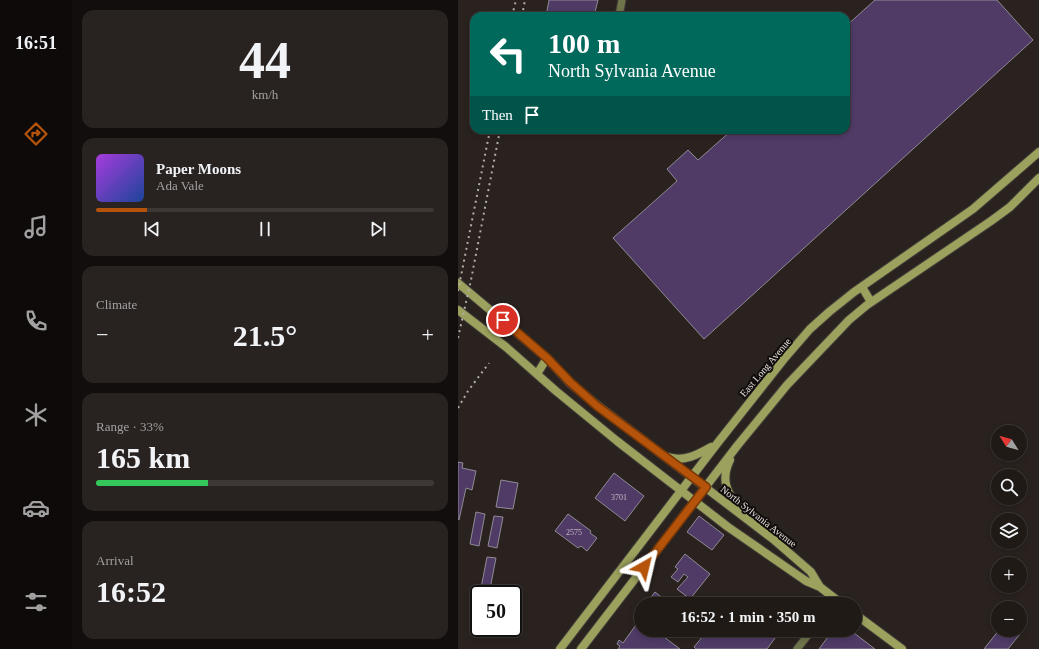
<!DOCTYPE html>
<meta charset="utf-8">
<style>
body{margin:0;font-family:"Times New Roman",serif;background:#282320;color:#f1f3f6;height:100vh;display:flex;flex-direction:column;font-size:15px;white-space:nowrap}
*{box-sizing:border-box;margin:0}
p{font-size:13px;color:#a2a1a1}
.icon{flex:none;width:22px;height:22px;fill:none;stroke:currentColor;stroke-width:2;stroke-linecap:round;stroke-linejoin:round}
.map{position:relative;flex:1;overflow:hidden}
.panel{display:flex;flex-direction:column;gap:10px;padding:10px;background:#120e0d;width:386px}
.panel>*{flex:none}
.top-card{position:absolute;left:12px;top:12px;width:380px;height:122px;border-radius:12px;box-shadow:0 2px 6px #0003,0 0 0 1px #3d3836;background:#00695c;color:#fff;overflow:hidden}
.needle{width:26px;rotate:307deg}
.fabs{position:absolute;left:533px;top:425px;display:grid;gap:8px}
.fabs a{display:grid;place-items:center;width:36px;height:36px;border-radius:50%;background:#201a17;box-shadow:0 2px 6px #0003,0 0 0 1px #3d3836;font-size:20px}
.speed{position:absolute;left:12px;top:585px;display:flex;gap:8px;font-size:20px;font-weight:700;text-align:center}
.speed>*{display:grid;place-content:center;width:52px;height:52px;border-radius:50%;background:#201a17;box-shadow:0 2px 6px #0003,0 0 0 1px #3d3836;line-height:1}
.speed .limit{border:2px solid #111;border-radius:6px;background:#fff;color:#111}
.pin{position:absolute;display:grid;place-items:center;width:34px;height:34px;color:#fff;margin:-17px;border:2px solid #fff;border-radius:50%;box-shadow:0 1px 4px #0007}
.me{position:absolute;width:44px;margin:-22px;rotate:37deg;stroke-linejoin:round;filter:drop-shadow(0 0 3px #0008)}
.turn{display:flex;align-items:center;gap:14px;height:84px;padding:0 12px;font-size:18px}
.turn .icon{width:52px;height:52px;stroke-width:2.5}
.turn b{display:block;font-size:28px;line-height:34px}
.then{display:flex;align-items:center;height:38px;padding:0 12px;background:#0003;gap:8px;font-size:15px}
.big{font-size:30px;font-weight:800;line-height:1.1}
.panel .card{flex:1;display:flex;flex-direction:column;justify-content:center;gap:6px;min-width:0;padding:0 14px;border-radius:12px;background:#282320}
.panel .dial{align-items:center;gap:0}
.dial b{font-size:52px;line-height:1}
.song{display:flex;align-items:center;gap:12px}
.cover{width:48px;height:48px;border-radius:6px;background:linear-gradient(135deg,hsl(280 70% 55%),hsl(220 70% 35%))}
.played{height:4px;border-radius:2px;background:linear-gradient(90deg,#b45309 15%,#3d3836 15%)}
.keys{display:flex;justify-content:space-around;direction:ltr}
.heat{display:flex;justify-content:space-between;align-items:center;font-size:22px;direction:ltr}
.charge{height:6px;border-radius:3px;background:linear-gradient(90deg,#34c759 33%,#3d3836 0)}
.trip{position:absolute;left:176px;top:597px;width:228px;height:40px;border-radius:20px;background:#201a17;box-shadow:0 2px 6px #0003,0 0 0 1px #3d3836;font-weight:800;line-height:40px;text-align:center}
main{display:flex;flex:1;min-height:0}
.dock{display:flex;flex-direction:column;width:72px;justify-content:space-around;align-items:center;background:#0d0a09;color:#a2a1a1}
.dock .icon{width:28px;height:28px}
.dock .on{color:#b45309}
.dock b{font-size:18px;color:#f1f3f6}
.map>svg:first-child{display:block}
.building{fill:#4f3b66;stroke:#8f8b94}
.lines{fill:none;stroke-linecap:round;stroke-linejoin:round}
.minor-casing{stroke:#453d3a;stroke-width:9}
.secondary-casing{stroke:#453d3a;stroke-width:10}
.minor{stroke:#70744a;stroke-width:7}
.secondary{stroke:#9ca25d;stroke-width:8}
.rail{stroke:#b3adaa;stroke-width:2;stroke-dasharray:2 4;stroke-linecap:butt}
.route-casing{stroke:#753606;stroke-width:10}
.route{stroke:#b45309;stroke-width:7}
.labels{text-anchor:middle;stroke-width:4;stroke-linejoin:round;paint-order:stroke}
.number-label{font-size:8px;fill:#c2b8c1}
.street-label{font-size:10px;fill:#e8e2df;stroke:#100c0b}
</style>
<main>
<nav class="dock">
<b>16:51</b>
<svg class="icon on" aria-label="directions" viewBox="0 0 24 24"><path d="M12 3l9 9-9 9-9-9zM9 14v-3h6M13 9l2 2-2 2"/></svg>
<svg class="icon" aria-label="music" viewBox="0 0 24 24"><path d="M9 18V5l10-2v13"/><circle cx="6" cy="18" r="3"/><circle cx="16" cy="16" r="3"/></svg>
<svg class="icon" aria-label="phone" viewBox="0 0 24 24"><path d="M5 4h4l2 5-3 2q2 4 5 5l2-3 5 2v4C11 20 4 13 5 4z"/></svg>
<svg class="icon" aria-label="climate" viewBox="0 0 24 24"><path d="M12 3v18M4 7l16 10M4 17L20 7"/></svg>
<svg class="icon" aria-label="car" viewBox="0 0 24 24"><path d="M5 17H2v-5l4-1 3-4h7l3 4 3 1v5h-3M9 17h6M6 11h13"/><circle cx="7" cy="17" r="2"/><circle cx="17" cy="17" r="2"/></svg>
<svg class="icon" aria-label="filters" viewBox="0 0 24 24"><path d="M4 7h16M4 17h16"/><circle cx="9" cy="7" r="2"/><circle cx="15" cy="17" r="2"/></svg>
</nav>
<section class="panel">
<div class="card dial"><b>44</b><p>km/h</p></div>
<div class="card">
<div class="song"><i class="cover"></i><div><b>Paper Moons</b><p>Ada Vale</p></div></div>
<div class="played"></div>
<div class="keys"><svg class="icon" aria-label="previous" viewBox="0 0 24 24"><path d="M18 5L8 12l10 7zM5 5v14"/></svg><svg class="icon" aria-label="pause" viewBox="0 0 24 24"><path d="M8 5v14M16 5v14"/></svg><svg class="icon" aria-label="next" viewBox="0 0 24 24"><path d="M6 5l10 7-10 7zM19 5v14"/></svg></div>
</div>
<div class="card"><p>Climate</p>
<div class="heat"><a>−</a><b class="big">21.5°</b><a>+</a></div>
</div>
<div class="card"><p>Range · 33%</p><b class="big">165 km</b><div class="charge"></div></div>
<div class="card"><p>Arrival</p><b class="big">16:52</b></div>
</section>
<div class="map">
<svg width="581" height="649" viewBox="0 0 581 649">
<rect width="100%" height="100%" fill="#2a221f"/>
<path class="building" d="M91 0H140L136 16H88Z
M417 0H539L575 40 246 339 155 238 219 181 209 169 230 150 240 160 274 130H388V26Z
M0 462 5 463 4 468 18 471 14 490 8 488 1 520 0 519Z
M156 473 186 496 167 521 137 498Z
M43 480 60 483 55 509 38 507Z
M18 512 27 514 21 546 12 544Z
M110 514 133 531 132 533 139 538 129 551 123 546 120 548 97 531Z
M36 516 45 517 39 548 30 546Z
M241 516 266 535 254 550 229 532Z
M227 554 252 574 232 599 219 589 230 577 226 574 220 582 213 577 220 569 217 567Z
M29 557 38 558 32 589 23 588Z
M197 592 207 600 204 604H196L191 600Z
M183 610V630H211L206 637 222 649H160L162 646 159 644 161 640 165 643 180 622 175 618Z
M250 630 290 631 323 630 309 649H238L236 647Z
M375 630H392L417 649H361Z
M541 630H556L562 634 550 649H526Z"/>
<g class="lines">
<defs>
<path id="minor" d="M161 16 164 0
M339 649 354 630"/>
<path id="secondary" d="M0 283 89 358 112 383 139 405 315 539 353 572 362 587
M404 287 413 302
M0 310 48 347 98 391 159 441 270 527 348 581 362 587 384 604
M79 374 89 358
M210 457C226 462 239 455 253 447
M272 460C262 480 269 495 284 510
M397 614 444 649
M102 649 258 445 326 359 352 329 371 312 396 292 515 209 581 152
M123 649 279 446 329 385 391 320 409 305 533 221 552 207 581 178"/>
</defs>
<use href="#minor" class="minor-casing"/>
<use href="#secondary" class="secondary-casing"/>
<use href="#minor" class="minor"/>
<use href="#secondary" class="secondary"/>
<path class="rail" d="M54 16 58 0
M64 16 67 0
M0 291 32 130
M0 338 13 280 42 130
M0 408 10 391 31 363"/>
</g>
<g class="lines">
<defs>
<path id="route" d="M45 320 89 358 112 382 139 406 248 487 186 567"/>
</defs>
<use href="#route" class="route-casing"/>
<use href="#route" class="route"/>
</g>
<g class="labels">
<g class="number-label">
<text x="161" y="500">3701</text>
<text x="116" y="535">2575</text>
</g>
<g class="street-label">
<text transform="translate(307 367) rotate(-50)" y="4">East Long Avenue</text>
<text transform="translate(301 516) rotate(38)" y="4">North Sylvania Avenue</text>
</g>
</g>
</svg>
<div class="fabs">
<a><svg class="needle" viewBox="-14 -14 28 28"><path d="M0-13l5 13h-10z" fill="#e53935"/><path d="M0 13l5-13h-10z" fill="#a2a1a1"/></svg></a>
<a><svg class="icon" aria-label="search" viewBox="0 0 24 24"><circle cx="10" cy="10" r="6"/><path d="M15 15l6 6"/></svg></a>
<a><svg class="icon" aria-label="layers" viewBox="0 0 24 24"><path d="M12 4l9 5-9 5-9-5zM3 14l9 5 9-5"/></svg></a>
<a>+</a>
<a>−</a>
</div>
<div class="speed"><div class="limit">50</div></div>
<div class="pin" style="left:45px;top:320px;background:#d93025"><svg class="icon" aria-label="arrive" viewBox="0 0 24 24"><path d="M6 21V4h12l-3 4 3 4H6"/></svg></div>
<svg class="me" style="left:186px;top:567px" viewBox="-20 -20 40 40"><path d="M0-17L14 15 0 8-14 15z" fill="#b45309" stroke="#fff" stroke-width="4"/></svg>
<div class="trip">16:52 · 1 min · 350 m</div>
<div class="top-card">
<div class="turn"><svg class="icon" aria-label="left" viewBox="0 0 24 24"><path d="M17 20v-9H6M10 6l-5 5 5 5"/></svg><div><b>100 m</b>North Sylvania Avenue</div></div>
<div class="then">Then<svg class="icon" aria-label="arrive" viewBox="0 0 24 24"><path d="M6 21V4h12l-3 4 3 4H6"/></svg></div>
</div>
</div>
</main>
